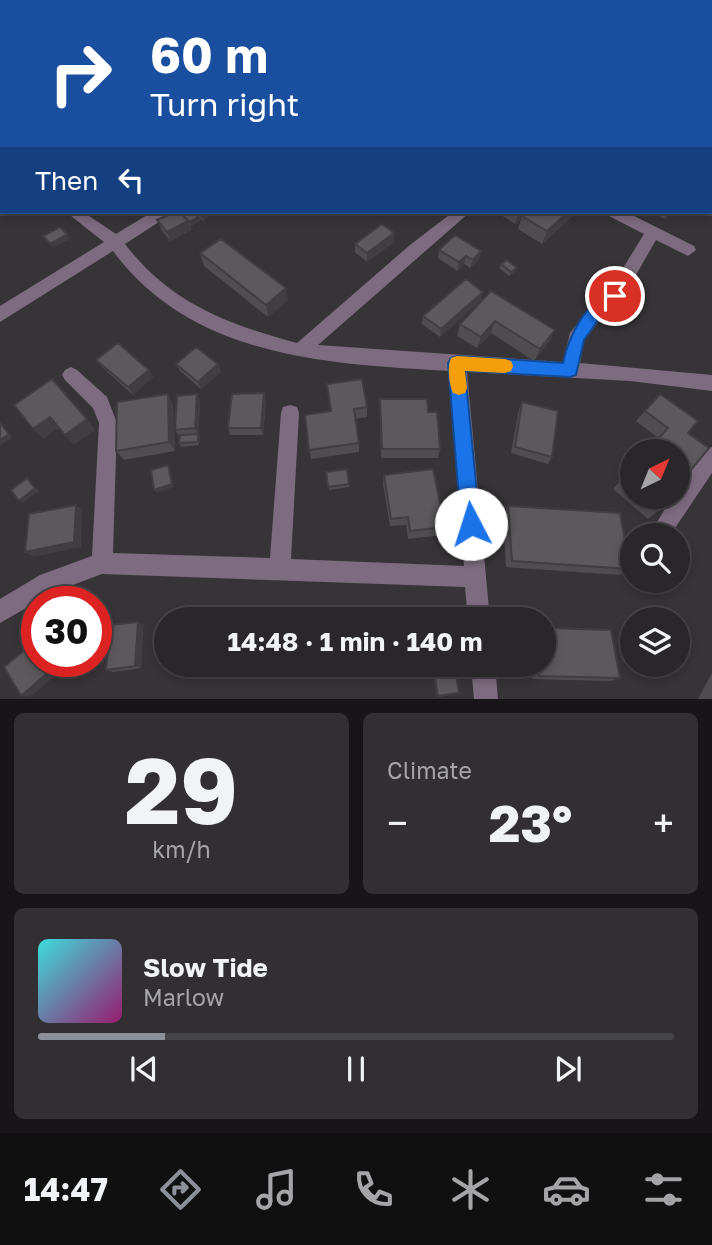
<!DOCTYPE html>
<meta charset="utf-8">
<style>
body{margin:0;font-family:"Golos Text",sans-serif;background:#312f31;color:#f1f3f6;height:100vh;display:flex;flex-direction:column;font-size:26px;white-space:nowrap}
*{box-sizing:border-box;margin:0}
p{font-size:23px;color:#a5a5a8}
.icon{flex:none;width:38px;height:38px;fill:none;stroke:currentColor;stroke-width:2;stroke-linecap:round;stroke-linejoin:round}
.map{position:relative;height:699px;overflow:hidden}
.details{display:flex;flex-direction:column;gap:14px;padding:14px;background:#171517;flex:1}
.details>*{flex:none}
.banner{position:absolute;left:0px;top:0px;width:712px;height:214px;box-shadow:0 4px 10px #0003,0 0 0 2px #454446;background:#1a4fa0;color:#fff;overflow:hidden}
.needle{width:46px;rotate:43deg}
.tools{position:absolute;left:620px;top:439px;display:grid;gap:14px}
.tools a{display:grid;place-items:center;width:70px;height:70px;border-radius:50%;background:#292729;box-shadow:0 4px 10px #0003,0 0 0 2px #454446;font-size:35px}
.speed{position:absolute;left:21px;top:586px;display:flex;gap:14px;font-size:35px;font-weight:700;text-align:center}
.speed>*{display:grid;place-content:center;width:91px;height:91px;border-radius:50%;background:#292729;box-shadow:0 4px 10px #0003,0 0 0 2px #454446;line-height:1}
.speed .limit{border:10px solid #d22;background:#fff;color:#111}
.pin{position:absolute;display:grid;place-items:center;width:60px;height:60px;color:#fff;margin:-30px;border:4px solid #fff;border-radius:50%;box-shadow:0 2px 7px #0007}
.me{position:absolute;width:77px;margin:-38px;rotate:355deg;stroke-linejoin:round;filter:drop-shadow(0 0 5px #0008)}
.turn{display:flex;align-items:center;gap:24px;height:147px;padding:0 35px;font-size:32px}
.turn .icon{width:91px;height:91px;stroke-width:2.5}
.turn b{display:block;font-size:49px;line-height:60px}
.then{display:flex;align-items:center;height:66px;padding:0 35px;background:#0003;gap:14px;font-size:26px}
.big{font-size:52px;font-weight:700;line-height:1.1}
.details .card{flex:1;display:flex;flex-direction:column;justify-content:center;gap:10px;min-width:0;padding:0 24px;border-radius:10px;background:#312f31}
.details .dial{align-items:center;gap:0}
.dial b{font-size:91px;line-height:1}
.song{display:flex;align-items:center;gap:21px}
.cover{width:84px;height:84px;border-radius:10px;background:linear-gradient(135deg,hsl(180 70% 55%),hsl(320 70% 35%))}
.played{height:7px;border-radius:4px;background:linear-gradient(90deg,#8c9099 20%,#454446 20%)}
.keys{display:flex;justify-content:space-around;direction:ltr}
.heat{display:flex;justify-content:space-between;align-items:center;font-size:38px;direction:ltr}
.details .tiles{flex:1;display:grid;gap:14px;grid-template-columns:1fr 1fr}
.card:last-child{grid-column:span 2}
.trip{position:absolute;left:154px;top:607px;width:402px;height:70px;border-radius:35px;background:#292729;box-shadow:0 4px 10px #0003,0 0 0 2px #454446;font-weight:700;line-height:70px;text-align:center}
.dock{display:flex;height:112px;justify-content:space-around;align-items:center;background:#101010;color:#a5a5a8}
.dock .icon{width:49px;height:49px}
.dock .active{color:#8c9099}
.dock b{font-size:32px;color:#f1f3f6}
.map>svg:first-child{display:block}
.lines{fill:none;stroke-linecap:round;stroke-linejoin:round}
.minor{fill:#7d6c7f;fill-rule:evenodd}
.wall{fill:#4f4d50}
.shaded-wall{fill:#403e41}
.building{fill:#5c595d;stroke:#403e41;stroke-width:2}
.route{fill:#1a73e8;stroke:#114b97;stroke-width:2}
.slow{fill:#f59e0b}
</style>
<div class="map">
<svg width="712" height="699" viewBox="0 0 712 699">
<rect width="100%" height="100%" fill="#373437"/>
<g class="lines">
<path class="minor" d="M98 0H108L109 2H98Z
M488 0H501L502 2H489Z
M574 0H587L588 2H575Z
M710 50H712V58L710 57Z
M710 141H712V150H710Z
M2 169V180L0 181V170Z
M66 212H83L116 234 152 212H170L168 216 125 244C170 303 227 324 297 343L410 245 453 212H470L318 345 563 362 570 333 588 310 609 291 644 234 609 216 607 212H626L694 246 696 250 688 256 656 240 621 301 600 320 584 340 580 363 712 375V391L630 381 467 372 490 620H468L465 587 102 574 54 592 0 623V599L40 575 92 556 99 423 93 408 65 380 62 375 65 370 71 367 77 370 107 397 117 423 113 553 270 558 281 413 283 407 290 405 297 407 299 413 291 559 464 566 449 371C328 364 192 358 113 251L0 322V306L104 242Z
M712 447V473L673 531 666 534 659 531 656 524 672 497H677V490L705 450Z
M471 665H495L498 699H474Z"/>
</g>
<path class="wall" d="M172 0H211L212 2H175Z
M605 0H637L634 2H605Z
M669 0H712V2L710 3V2H673Z
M185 212H208L209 216 203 221 199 217 200 221 191 226 190 225 191 230 170 241 161 229 157 220 182 214Z
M496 212H577L542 244 518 229 521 219 515 224Z
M650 212H671L665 219Z
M394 233V242L367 262 355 252V244Z
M455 235 479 260 470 268 464 264 457 271 438 258 439 250Z
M200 253 288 300 268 317 204 266Z
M501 264 515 272 509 276 499 268Z
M491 291 555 330 549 342 534 361 491 333 477 348 457 336 460 324Z
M481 300 440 337 422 324 423 316Z
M96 360 149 370 153 377 133 395 102 367Z
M176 364H218L221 372 201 389 180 371Z
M327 384 367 407V417L355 419 359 443V452L311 459 305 415 331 411Z
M168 394 173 405 175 451 124 460 116 451Z
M197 394 200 402 198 434 200 437 199 445 181 447 179 443 180 436H179L175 430Z
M660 394 677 452H646L658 438 636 421Z
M380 399 428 412 440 449 438 458H381L380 410Z
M266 400 263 435H230L228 428Z
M522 402 552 457 548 464 511 453 519 409Z
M632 468V497H669L658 511 648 519 613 489Z
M326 472 349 484V487L329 490Z
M384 475 445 527 442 535 408 539 406 525 390 526 383 484Z
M508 506 630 569 620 575 506 567 503 514Z
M143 625 141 668 113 672 106 670Z
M242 665 241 676 176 675 168 672Z
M269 665H351V666L273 678 270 675Z
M530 665H544L620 678 610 681 532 679Z
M433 667 458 694 437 697 432 668Z
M712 673V699H698Z"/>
<path class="shaded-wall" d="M200 0H211L212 2H196Z
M2 135V150L0 152V137Z
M208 212 209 216 203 221 202 216Z
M519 212H530L522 216 521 219 515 224Z
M568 212H577L542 244 547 231Z
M198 217 200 221 191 226 189 222Z
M188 221 191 230 170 241 167 232Z
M394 233V242L367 262V253Z
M67 234 70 239 53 248 50 244Z
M481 251 479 260 470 268 473 260Z
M466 256 464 264 457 271 459 262Z
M517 268 515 272 509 276 511 272Z
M286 288 288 300 268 317 266 305Z
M483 292 481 300 440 337 441 329Z
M495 321 491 333 477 348 481 337Z
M555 330 549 342 534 361 540 349Z
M218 364 221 372 201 389 198 382Z
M149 370 153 377 133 395 128 387Z
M264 393 266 400 263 435 261 428Z
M168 394 173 405 175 451 169 442Z
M197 394 200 402 198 434 200 437 199 445 198 442V434L195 428Z
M50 417 59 427 43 439 33 429Z
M87 419 95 430 74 445 65 435Z
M0 421 12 438 0 446Z
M168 465 170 468 174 487 157 493 154 490Z
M27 478 39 491 23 503 19 501Z
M76 505 82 510 81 547 33 557 25 552Z
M138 622 143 625 141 668 135 666Z
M60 662H71L30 697 21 696Z
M237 665H242L241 676 236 673Z"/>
<path class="building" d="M21 0H43L44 2 15 1Z
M2 95V108H0V99Z
M0 127H2V135L0 137Z
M175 212H180L188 221 167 232 157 220Z
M185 212H193L198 217 189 222 182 214Z
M196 212H208L202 216Z
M527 212H568L547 231 522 216Z
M382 224 394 233 367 253 355 244Z
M60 227 67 234 50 244 43 236Z
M455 235 481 251 473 260 466 256 459 262 439 250Z
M221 239 286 288 266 305 200 253Z
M507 260 517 268 511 272 501 264Z
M466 279 483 292 441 329 423 316Z
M491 291 555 330 540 349 495 321 481 337 460 324Z
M118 343 149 370 128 387 96 360Z
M196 347 218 364 198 382 176 364Z
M52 379 87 419 65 435 50 417 33 429 14 405Z
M362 379 367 407 354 409 359 443 309 450 305 415 331 411 327 384Z
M264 393 261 428H228L232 394Z
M168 394 169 442 116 451 117 402Z
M197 394 195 428 175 430 177 396Z
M660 394 698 421 688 433 709 448 677 487V452H647L668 428 645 411Z
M380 399H427L428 412H437L440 449H382Z
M522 402 558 411 552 457 515 447Z
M0 423 9 434 0 440Z
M198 434V442L179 443 180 435Z
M168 465 172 484 154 490 151 470Z
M347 469 349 484 328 487 326 472Z
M433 469 445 527 410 531 408 517 391 519 384 475Z
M632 469V489L622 481Z
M27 478 35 488 19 501 11 490Z
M641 497H669L658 511Z
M76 505 74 542 25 552 29 514Z
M508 506 620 513 630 569 512 561Z
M138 622 135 666 106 670 110 625Z
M544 628 611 630 620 678 539 676 538 665H544Z
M37 640V662H60L21 696 4 667Z
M169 665H237L236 673 168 672Z
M269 665H337L270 675Z
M448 665H454L459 693 438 696 433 667Z"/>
<path class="route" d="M615 290 623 296 599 319 584 340 576 375 570 377 465 371 480 524 478 531 471 533 464 531 461 524 448 363 451 358 457 356 563 363C569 335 586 301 615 290Z"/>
<path class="slow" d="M457 356 505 359 511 361 513 366 511 371 505 373 465 371 467 388 465 393 459 395 453 393C449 384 447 367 451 358Z"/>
</svg>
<div class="tools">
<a><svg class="needle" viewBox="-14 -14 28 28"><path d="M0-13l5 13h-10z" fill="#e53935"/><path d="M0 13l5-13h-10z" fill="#a5a5a8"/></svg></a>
<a><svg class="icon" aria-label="search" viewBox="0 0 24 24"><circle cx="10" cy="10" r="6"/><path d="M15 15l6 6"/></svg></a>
<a><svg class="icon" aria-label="layers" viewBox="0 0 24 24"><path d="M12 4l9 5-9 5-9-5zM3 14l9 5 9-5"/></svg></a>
</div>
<div class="speed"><div class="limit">30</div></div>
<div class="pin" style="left:615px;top:296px;background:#d93025"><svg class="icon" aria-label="arrive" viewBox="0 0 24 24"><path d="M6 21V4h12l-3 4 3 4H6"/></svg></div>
<svg class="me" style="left:471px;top:524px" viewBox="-20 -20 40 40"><circle r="19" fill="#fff"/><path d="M0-13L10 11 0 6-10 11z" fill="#1a73e8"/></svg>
<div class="trip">14:48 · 1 min · 140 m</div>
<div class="banner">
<div class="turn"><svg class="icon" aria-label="right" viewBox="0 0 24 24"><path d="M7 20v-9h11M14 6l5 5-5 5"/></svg><div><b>60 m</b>Turn right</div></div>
<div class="then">Then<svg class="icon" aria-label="left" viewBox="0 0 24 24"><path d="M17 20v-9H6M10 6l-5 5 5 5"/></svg></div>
</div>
</div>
<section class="details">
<div class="tiles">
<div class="card dial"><b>29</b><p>km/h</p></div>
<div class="card"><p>Climate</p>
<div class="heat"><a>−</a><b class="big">23°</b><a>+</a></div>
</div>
<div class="card">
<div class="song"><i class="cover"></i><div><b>Slow Tide</b><p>Marlow</p></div></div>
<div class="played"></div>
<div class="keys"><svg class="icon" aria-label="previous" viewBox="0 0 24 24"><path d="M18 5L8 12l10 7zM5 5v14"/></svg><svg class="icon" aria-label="pause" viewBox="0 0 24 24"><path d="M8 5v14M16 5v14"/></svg><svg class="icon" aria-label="next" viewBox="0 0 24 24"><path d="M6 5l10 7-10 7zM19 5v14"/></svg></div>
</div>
</div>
</section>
<nav class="dock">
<b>14:47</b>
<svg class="icon active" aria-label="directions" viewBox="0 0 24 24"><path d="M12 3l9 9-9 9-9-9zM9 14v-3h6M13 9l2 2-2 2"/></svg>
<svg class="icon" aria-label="music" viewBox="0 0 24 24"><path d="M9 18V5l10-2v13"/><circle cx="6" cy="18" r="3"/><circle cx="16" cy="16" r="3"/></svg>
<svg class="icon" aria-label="phone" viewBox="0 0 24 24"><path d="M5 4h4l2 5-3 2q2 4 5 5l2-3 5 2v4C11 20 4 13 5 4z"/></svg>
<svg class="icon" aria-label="climate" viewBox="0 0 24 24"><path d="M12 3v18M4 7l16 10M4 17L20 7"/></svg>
<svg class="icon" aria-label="car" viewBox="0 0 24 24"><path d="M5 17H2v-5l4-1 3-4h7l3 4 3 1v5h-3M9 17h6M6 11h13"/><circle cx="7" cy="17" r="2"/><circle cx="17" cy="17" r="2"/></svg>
<svg class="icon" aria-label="filters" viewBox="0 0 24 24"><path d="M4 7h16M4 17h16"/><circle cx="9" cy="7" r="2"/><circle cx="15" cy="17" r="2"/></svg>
</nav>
